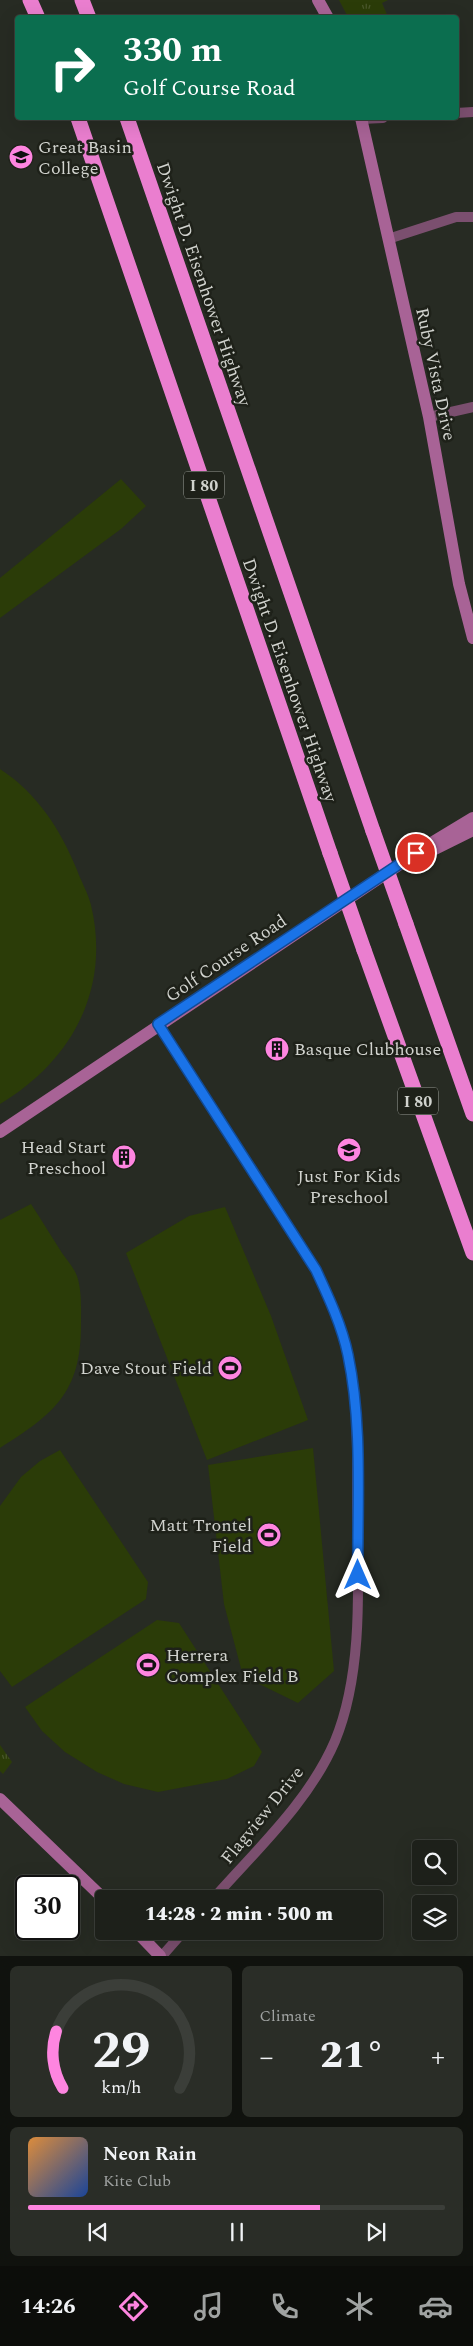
<!DOCTYPE html>
<meta charset="utf-8">
<style>
body{margin:0;font-family:Spectral,serif;background:#2a2d27;color:#f1f3f6;height:100vh;display:flex;flex-direction:column;font-size:19px;white-space:nowrap}
*{box-sizing:border-box;margin:0}
p{font-size:16px;color:#a0a3a2}
.icon{flex:none;width:28px;height:28px;fill:none;stroke:currentColor;stroke-width:2;stroke-linecap:round;stroke-linejoin:round}
.map{position:relative;height:1956px;overflow:hidden}
.sheet{display:flex;flex-direction:column;gap:10px;padding:10px;background:#10120e;flex:1}
.sheet>*{flex:none}
.banner{position:absolute;left:15px;top:15px;width:444px;height:105px;border-radius:5px;box-shadow:0 5px 20px #0002,0 0 0 1px #3b3e39;background:#0b6e4f;color:#fff;overflow:hidden}
.controls{position:absolute;left:412px;top:1840px;display:grid;gap:10px}
.controls a{display:grid;place-items:center;width:45px;height:45px;border-radius:5px;background:#1d201a;box-shadow:0 5px 20px #0002,0 0 0 1px #3b3e39;font-size:25px}
.speed{position:absolute;left:15px;top:1875px;display:flex;gap:10px;font-size:25px;font-weight:700;text-align:center}
.speed>*{display:grid;place-content:center;width:65px;height:65px;border-radius:50%;background:#1d201a;box-shadow:0 5px 20px #0002,0 0 0 1px #3b3e39;line-height:1}
.speed .limit{border:2px solid #111;border-radius:8px;background:#fff;color:#111}
.pin{position:absolute;display:grid;place-items:center;width:42px;height:42px;color:#fff;margin:-21px;border:2px solid #fff;border-radius:50%;box-shadow:0 1px 5px #0007}
.me{position:absolute;width:55px;margin:-28px;rotate:0deg;stroke-linejoin:round;filter:drop-shadow(0 0 4px #0008)}
.turn{display:flex;align-items:center;gap:18px;height:105px;padding:0 25px;font-size:22px}
.turn .icon{width:65px;height:65px;stroke-width:2.5}
.turn b{display:block;font-size:35px;line-height:42px}
.big{font-size:38px;font-weight:800;line-height:1.1}
.sheet .widget{flex:1;display:flex;flex-direction:column;justify-content:center;gap:8px;min-width:0;padding:0 18px;border-radius:8px;background:#2a2d27}
.sheet .dial{align-items:center;gap:0}
.dial svg{height:130px;overflow:visible;fill:none;stroke:#3b3e39;stroke-width:7;stroke-linecap:round;text-anchor:middle}
.dial text{fill:#f1f3f6;stroke:none}
.song{display:flex;align-items:center;gap:15px}
.cover{width:60px;height:60px;border-radius:8px;background:linear-gradient(135deg,hsl(30 70% 55%),hsl(220 70% 35%))}
.played{height:5px;border-radius:2px;background:linear-gradient(90deg,#fe85e0 70%,#3b3e39 70%)}
.keys{display:flex;justify-content:space-around;direction:ltr}
.heat{display:flex;justify-content:space-between;align-items:center;font-size:28px;direction:ltr}
.sheet .tiles{flex:1;display:grid;gap:10px;grid-template-columns:1fr 1fr}
.widget:last-child{grid-column:span 2}
.trip{position:absolute;left:95px;top:1890px;width:288px;height:50px;border-radius:5px;background:#1d201a;box-shadow:0 5px 20px #0002,0 0 0 1px #3b3e39;font-weight:800;line-height:50px;text-align:center}
.dock{display:flex;height:80px;justify-content:space-around;align-items:center;background:#0c0d0a;color:#a0a3a2}
.dock .icon{width:35px;height:35px}
.dock .on{color:#fe85e0}
.dock b{font-size:22px;color:#f1f3f6}
.map>svg:first-child{display:block}
.grass{fill:url(#grass-tufts)}
.pitch{fill:#2b3c08}
.lines{fill:none;stroke-linecap:round;stroke-linejoin:round}
.street{stroke:#7b4f6f;stroke-width:10}
.secondary{stroke:#a86396;stroke-width:12}
.highway{stroke:#ea7ecf;stroke-width:15}
.highway-bridge{stroke:#ea7ecf;stroke-width:15}
.route-casing{stroke:#114b97;stroke-width:12}
.route{stroke:#1a73e8;stroke-width:9}
.labels{text-anchor:middle;stroke-width:5;stroke-linejoin:round;paint-order:stroke}
.shield{fill:#1e2119;stroke:#9b9e98;stroke-width:1}
.shield-label{font-size:16px;font-weight:bold;fill:#d1d3ce}
.poi-label{font-size:18px;fill:#d1d3ce;stroke:#1e2119;text-anchor:start}
.street-label{font-size:18px;fill:#d1d3ce;stroke:#1e2119}
</style>
<div class="map">
<svg width="473" height="1956" viewBox="0 0 473 1956">
<defs>
<pattern id="grass-tufts" width="24" height="20" patternUnits="userSpaceOnUse" patternTransform="scale(1.25)"><rect width="24" height="20" fill="#2b3c08"/><path d="M3 7l-1-3M5 7V3M7 7l1-3M15 17l-1-3M17 17v-4M19 17l1-3" fill="none" stroke="#49572b"/></pattern>
</defs>
<rect width="100%" height="100%" fill="#272b23"/>
<path class="grass" d="M339 0H388L382 3 388 17H348Z
M0 1745 12 1762 3 1774 0 1771Z"/>
<path class="pitch" d="M121 479 146 506 121 529 0 618V578Z
M0 769C37 793 61 830 77 870 81 881 88 893 91 905 111 989 72 1061 0 1104Z
M31 1204C42 1221 52 1237 62 1253 67 1260 74 1268 77 1276 82 1291 81 1309 81 1325 81 1393 54 1414 0 1448V1220Z
M225 1207 271 1316 308 1420 207 1460 126 1253 189 1216Z
M313 1448 334 1671 298 1703 243 1676 224 1604 208 1465Z
M60 1450 148 1582 146 1599 12 1687 0 1671V1506L21 1477 40 1461Z
M157 1620 179 1623 262 1752 254 1766 227 1779 158 1792 124 1784 97 1772 65 1752 42 1731 25 1707Z"/>
<g class="lines">
<path class="street" d="M456 113 473 112
M361 119 383 118
M388 239 456 217H473
M429 417 473 407
M158 1024 316 1270C329 1298 342 1325 348 1355 359 1405 357 1455 357 1505 358 1580 364 1671 335 1741 309 1802 256 1850 213 1899
M162 1956 184 1931"/>
<path class="secondary" d="M318 0 328 18
M361 118 429 417 459 584 473 638
M429 852 473 830
M0 1132 430 844 473 818
M0 1799 104 1899
M136 1931 160 1956"/>
<path class="highway" d="M30 0 38 18
M82 0 89 18
M78 118 330 853
M127 118 373 831
M406 924 473 1114
M364 950 473 1253"/>
<path class="highway-bridge" d="M373 831 406 924
M330 853 364 950"/>
</g>
<g class="lines">
<defs>
<path id="route" d="M358 1575C357 1502 363 1427 348 1355 342 1326 329 1298 316 1270L158 1024 416 853"/>
</defs>
<use href="#route" class="route-casing"/>
<use href="#route" class="route"/>
</g>
<defs>
<symbol id="university-disc" viewBox="-11 -11 22 22"><circle r="9.5" fill="#fe85e0" stroke="#1e2119"/><path d="M0-5L7-2L0 1L-7-2ZM-4 1L0 2.5L4 1V4Q0 6-4 4Z" fill="#111"/></symbol>
<symbol id="building-disc" viewBox="-11 -11 22 22"><circle r="9.5" fill="#fe85e0" stroke="#1e2119"/><path d="M-4-6H4V6H1V3H-1V6H-4ZM-2.5-4.3h1.7v1.8h-1.7ZM.8-4.3h1.7v1.8H.8ZM-2.5-1h1.7V.8h-1.7ZM.8-1h1.7V.8H.8Z" fill="#111"/></symbol>
<symbol id="school-disc" viewBox="-11 -11 22 22"><circle r="9.5" fill="#fe85e0" stroke="#1e2119"/><path d="M0-5L7-2L0 1L-7-2ZM-4 1L0 2.5L4 1V4Q0 6-4 4Z" fill="#111"/></symbol>
<symbol id="stadium-disc" viewBox="-11 -11 22 22"><circle r="9.5" fill="#fe85e0" stroke="#1e2119"/><path d="M0-5a6.5 5 0 1 0 0 10a6.5 5 0 1 0 0-10ZM-3.5-1.8h7v3.6h-7Z" fill="#111"/></symbol>
</defs>
<g fill-rule="evenodd">
<use href="#university-disc" x="7" y="143" width="28" height="28"/>
<use href="#building-disc" x="263" y="1035" width="28" height="28"/>
<use href="#school-disc" x="335" y="1136" width="28" height="28"/>
<use href="#building-disc" x="110" y="1143" width="28" height="28"/>
<use href="#stadium-disc" x="216" y="1354" width="28" height="28"/>
<use href="#stadium-disc" x="255" y="1521" width="28" height="28"/>
<use href="#stadium-disc" x="134" y="1651" width="28" height="28"/>
</g>
<g class="labels">
<g class="shield">
<rect x="184" y="471.5" width="40" height="27" rx="4"/>
<rect x="398" y="1087.5" width="40" height="27" rx="4"/>
</g>
<g class="shield-label">
<text x="204" y="491">I 80</text>
<text x="418" y="1107">I 80</text>
</g>
<g class="poi-label">
<text x="38" y="153">Great Basin<tspan x="38" dy="21">College</tspan></text>
<text x="294" y="1055">Basque Clubhouse</text>
<text x="106" y="1153" text-anchor="end">Head Start<tspan x="106" dy="21">Preschool</tspan></text>
<text x="349" y="1182" text-anchor="middle">Just For Kids<tspan x="349" dy="21">Preschool</tspan></text>
<text x="212" y="1374" text-anchor="end">Dave Stout Field</text>
<text x="252" y="1531" text-anchor="end">Matt Trontel<tspan x="252" dy="21">Field</tspan></text>
<text x="166" y="1661">Herrera<tspan x="166" dy="21">Complex Field B</tspan></text>
</g>
<g class="street-label">
<text transform="translate(204 284) rotate(71)" y="6">Dwight D. Eisenhower Highway</text>
<text transform="translate(436 374) rotate(78)" y="6">Ruby Vista Drive</text>
<text transform="translate(290 680) rotate(71)" y="6">Dwight D. Eisenhower Highway</text>
<text transform="translate(226 958) rotate(-34)" y="6">Golf Course Road</text>
<text transform="translate(262 1815) rotate(-51)" y="6">Flagview Drive</text>
</g>
</g>
</svg>
<div class="controls">
<a><svg class="icon" aria-label="search" viewBox="0 0 24 24"><circle cx="10" cy="10" r="6"/><path d="M15 15l6 6"/></svg></a>
<a><svg class="icon" aria-label="layers" viewBox="0 0 24 24"><path d="M12 4l9 5-9 5-9-5zM3 14l9 5 9-5"/></svg></a>
</div>
<div class="speed"><div class="limit">30</div></div>
<div class="pin" style="left:416px;top:853px;background:#d93025"><svg class="icon" aria-label="arrive" viewBox="0 0 24 24"><path d="M6 21V4h12l-3 4 3 4H6"/></svg></div>
<svg class="me" style="left:358px;top:1575px" viewBox="-20 -20 40 40"><path d="M0-17L14 15 0 8-14 15z" fill="#1a73e8" stroke="#fff" stroke-width="4"/></svg>
<div class="trip">14:28 · 2 min · 500 m</div>
<div class="banner">
<div class="turn"><svg class="icon" aria-label="right" viewBox="0 0 24 24"><path d="M7 20v-9h11M14 6l5 5-5 5"/></svg><div><b>330 m</b>Golf Course Road</div></div>
</div>
</div>
<section class="sheet">
<div class="tiles">
<div class="widget dial"><svg viewBox="0 0 100 80">
<path d="M14 69A42 42 0 1 1 86 69"/>
<path d="M14 69A42 42 0 0 1 10 34" stroke="#fe85e0"/>
<text x="50" y="56" font-size="32" font-weight="700">29</text>
<text x="50" y="72" font-size="11">km/h</text>
</svg></div>
<div class="widget"><p>Climate</p>
<div class="heat"><a>−</a><b class="big">21°</b><a>+</a></div>
</div>
<div class="widget">
<div class="song"><i class="cover"></i><div><b>Neon Rain</b><p>Kite Club</p></div></div>
<div class="played"></div>
<div class="keys"><svg class="icon" aria-label="previous" viewBox="0 0 24 24"><path d="M18 5L8 12l10 7zM5 5v14"/></svg><svg class="icon" aria-label="pause" viewBox="0 0 24 24"><path d="M8 5v14M16 5v14"/></svg><svg class="icon" aria-label="next" viewBox="0 0 24 24"><path d="M6 5l10 7-10 7zM19 5v14"/></svg></div>
</div>
</div>
</section>
<nav class="dock">
<b>14:26</b>
<svg class="icon on" aria-label="directions" viewBox="0 0 24 24"><path d="M12 3l9 9-9 9-9-9zM9 14v-3h6M13 9l2 2-2 2"/></svg>
<svg class="icon" aria-label="music" viewBox="0 0 24 24"><path d="M9 18V5l10-2v13"/><circle cx="6" cy="18" r="3"/><circle cx="16" cy="16" r="3"/></svg>
<svg class="icon" aria-label="phone" viewBox="0 0 24 24"><path d="M5 4h4l2 5-3 2q2 4 5 5l2-3 5 2v4C11 20 4 13 5 4z"/></svg>
<svg class="icon" aria-label="climate" viewBox="0 0 24 24"><path d="M12 3v18M4 7l16 10M4 17L20 7"/></svg>
<svg class="icon" aria-label="car" viewBox="0 0 24 24"><path d="M5 17H2v-5l4-1 3-4h7l3 4 3 1v5h-3M9 17h6M6 11h13"/><circle cx="7" cy="17" r="2"/><circle cx="17" cy="17" r="2"/></svg>
</nav>
